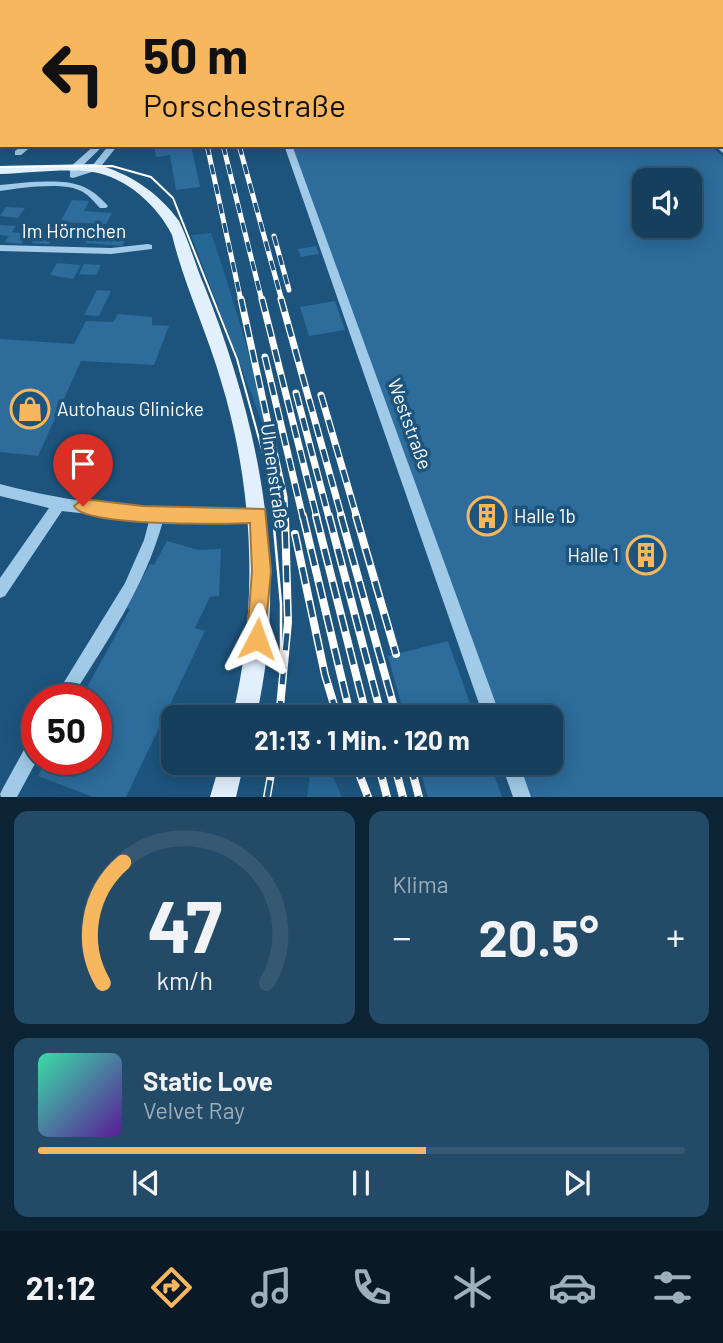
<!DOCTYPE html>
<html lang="de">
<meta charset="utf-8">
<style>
body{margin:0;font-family:Barlow,sans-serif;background:#234a67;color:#f1f3f6;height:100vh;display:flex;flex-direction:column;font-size:26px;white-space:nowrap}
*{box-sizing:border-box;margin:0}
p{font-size:23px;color:#9eafbc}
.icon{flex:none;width:38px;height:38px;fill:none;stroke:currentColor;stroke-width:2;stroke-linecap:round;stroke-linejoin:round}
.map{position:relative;height:797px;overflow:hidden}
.drawer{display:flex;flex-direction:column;gap:14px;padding:14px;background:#0c2334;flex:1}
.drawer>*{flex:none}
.top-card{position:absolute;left:0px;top:0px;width:724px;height:147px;box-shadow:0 4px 18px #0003,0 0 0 2px #355873;background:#f7b75f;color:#111;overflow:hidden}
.controls{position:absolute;left:632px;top:168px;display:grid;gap:14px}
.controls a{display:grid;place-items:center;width:70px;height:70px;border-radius:14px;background:#163f5e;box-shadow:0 4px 18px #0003,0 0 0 2px #355873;font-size:35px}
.speed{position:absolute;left:21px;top:684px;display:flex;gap:14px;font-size:35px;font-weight:700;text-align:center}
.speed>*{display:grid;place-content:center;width:91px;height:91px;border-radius:50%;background:#163f5e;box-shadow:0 4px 18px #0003,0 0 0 2px #355873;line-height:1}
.speed .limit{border:10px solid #d22;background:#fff;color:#111}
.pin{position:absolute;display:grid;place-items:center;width:60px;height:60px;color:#fff;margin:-72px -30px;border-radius:50% 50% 50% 0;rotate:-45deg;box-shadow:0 0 7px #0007}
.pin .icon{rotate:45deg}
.me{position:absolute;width:77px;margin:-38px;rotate:4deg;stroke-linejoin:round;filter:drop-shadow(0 0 5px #0008)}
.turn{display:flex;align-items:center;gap:24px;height:147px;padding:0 28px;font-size:32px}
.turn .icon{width:91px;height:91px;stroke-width:2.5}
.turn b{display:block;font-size:49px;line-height:60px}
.big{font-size:52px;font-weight:700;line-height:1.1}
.drawer .tile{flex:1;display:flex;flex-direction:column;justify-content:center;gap:10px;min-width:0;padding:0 24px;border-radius:14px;background:#234a67}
.drawer .dial{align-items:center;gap:0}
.dial svg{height:182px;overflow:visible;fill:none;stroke:#355873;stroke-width:7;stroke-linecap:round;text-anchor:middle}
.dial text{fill:#f1f3f6;stroke:none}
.song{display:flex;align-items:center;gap:21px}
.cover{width:84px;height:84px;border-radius:10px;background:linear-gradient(135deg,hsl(160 70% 55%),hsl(270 70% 35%))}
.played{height:7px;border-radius:4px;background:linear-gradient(90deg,#f7b75f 60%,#355873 60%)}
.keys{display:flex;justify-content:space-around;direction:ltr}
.heat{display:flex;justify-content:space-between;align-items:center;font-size:38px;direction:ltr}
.drawer .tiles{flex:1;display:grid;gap:14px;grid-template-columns:1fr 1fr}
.tile:last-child{grid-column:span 2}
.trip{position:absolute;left:161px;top:705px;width:402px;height:70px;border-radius:14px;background:#163f5e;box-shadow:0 4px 18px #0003,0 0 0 2px #355873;font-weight:700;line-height:70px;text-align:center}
.menu{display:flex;height:112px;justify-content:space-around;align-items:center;background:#091926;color:#9eafbc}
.menu .icon{width:49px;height:49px}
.menu .on{color:#f7b75f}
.menu b{font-size:32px;color:#f1f3f6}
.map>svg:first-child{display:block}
.green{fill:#276796}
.building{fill:#2d6c9b;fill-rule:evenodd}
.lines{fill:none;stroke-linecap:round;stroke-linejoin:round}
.path{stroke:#a0cae8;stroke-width:2;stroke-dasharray:2 3.5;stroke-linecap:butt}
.minor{fill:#a0cae8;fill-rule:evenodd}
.major{fill:#e2f0fe;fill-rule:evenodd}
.tram-far1{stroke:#fff;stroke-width:2}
.tram{stroke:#fff;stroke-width:2.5}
.rail-far2-casing{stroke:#fff;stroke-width:5}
.rail-far1-casing{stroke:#fff;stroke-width:7}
.rail-casing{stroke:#fff;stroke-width:8}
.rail-far2{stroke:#1d547d;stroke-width:3.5;stroke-dasharray:10;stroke-linecap:butt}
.rail-far1{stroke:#1d547d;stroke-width:4.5;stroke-dasharray:13;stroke-linecap:butt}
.rail{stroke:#1d547d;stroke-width:5;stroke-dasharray:17;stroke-linecap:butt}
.route{fill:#f7b75f;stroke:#a1773e;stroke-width:2}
.labels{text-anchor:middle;stroke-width:7;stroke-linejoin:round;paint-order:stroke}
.street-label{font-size:19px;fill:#fff;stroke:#1d547d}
.poi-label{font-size:19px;fill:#fff;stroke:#1d547d;text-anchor:start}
</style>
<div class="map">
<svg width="723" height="797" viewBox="0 0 723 797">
<rect width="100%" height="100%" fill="#1d547d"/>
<path class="green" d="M211 233C237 310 260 387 276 467L272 468 264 428 191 235Z
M312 763H327L342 797H307Z"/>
<path class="building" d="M154 145H191L200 187 176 190 170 155 156 157Z
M291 145H710L723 157V797H528L515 763H551V718H499ZM644 180H690V226H644Z
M72 200 89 201 84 211 112 213 106 224 60 222Z
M6 207 25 208 18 218 0 216Z
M0 225 16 226 12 232 28 234 21 244 4 242 9 236 0 235Z
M39 231 56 232 49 244 32 243Z
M92 232 107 233 128 235 122 246 85 243Z
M316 246 319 254 301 257 298 249Z
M57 263 81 265 73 279 50 275Z
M84 264 101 265 96 275 79 274Z
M97 290 111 291 99 316 84 315Z
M335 301 345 330 309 336 300 307Z
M118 314 152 317V325L169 326 154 365 81 361 38 456 0 452V339L74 344 86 321 113 322Z
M167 541 199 550 221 549 219 596 210 597 195 628 205 631 126 797H93L38 776 47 760H96V700H80L130 609 126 608 150 564 154 565Z
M448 641 475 718H405L388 656Z
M418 763H490L502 797H428Z"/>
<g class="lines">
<path class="path" d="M422 0 424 2
M231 2 249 0
M437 2H446"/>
<path class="minor" d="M125 0H131L132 2H126Z
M156 0H162L155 2Z
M301 0H309L299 2Z
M23 145H33L21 155H15V151Z
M95 145H104L77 171 92 166 109 145H118L98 170 73 178 70 177V167Z
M284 145H292L501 718H484Z
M714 145H723V153Z
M31 182C64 181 85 179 108 206L106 208H100C95 203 90 196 83 192 65 181 21 188 0 191V185Z
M148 244 152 245V249L111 254 0 251V245L111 248Z
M0 484C85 507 170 512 259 509L264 511 266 515 264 519 259 521H163C145 587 106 643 70 700H53L125 583 144 540 149 521 62 511 5 596 0 598V578L49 508 0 496Z
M37 735V760L17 797H1L0 794 3 788 31 737Z
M501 763H519L531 797H513Z"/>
<path class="major" d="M77 0H88L75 2Z
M0 43H2L0 50Z
M95 164C129 173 158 192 179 221 189 241 195 264 204 285 259 423 290 570 256 718H232C259 609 254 488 221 381 207 332 184 285 172 235 158 206 126 177 93 172 66 168 28 173 0 174V166Z
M220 763H244L236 797H210Z"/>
<path class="tram-far1" d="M68 2 71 0
M0 167 112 166 151 177 173 198 237 359 269 475 273 518"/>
<path class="tram" d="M273 516 281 604V699"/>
<defs>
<path id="rail-far2" d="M207 145 241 301
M223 145 262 301
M239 145 282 301
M274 236 289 290"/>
<path id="rail-far1" d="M241 299 284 497 285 518
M262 299 317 518
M281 299 342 518
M265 357 303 518
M296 393 329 518
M321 395 357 518"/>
<path id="rail" d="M303 516 351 718
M316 516 367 718
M329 516 382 718
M341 516 397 718
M356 516 396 654
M295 534 325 675 338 718
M279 718 288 622 285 516
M355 763 368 797
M378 763 387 797
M394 763 403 797
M410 763 419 797
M267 797 273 763"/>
</defs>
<use href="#rail-far2" class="rail-far2-casing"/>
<use href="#rail-far1" class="rail-far1-casing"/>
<use href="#rail" class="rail-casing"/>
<use href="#rail-far2" class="rail-far2"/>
<use href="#rail-far1" class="rail-far1"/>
<use href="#rail" class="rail"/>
</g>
<path class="route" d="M83 499 143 506 265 509 271 571 264 646 257 649 250 646 247 639 252 571 250 523C224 524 84 527 74 506Z"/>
<defs>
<symbol id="shop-ring" viewBox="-11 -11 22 22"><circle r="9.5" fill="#1d547d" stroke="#f7b75f" stroke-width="1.5"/><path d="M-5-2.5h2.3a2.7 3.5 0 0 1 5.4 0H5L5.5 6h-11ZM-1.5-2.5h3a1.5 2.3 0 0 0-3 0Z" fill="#f7b75f"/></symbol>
<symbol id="building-ring" viewBox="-11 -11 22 22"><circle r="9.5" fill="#1d547d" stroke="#f7b75f" stroke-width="1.5"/><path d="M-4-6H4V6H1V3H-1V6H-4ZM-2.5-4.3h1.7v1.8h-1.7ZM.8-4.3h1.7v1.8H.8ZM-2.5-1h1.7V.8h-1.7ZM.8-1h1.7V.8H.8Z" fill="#f7b75f"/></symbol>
</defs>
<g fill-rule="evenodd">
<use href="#shop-ring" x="8" y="387" width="44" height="44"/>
<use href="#building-ring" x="465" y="494" width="44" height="44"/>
<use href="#building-ring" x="624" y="533" width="44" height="44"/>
</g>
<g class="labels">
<g class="street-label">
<text x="74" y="238">Im Hörnchen</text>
<text transform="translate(410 424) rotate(70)" y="7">Weststraße</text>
<text transform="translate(275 476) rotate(82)" y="7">Ulmenstraße</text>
</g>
<g class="poi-label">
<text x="57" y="416">Autohaus Glinicke</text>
<text x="514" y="523">Halle 1b</text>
<text x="619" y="562" text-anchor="end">Halle 1</text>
</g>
</g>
</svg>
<div class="controls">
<a><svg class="icon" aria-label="sound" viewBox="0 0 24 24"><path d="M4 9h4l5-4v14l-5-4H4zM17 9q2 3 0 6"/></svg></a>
</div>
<div class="speed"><div class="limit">50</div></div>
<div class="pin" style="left:83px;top:506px;background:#d93025"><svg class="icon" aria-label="arrive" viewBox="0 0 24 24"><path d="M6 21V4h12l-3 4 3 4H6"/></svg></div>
<svg class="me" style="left:257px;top:639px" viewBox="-20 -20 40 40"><path d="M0-17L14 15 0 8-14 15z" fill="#f7b75f" stroke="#fff" stroke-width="4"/></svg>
<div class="trip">21:13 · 1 Min. · 120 m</div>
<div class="top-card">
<div class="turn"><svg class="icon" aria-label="left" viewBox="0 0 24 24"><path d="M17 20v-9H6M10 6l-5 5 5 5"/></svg><div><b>50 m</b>Porschestraße</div></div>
</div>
</div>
<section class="drawer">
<div class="tiles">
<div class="tile dial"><svg viewBox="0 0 100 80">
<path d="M14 69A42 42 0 1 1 86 69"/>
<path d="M14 69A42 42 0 0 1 23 16" stroke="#f7b75f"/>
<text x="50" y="56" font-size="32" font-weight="700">47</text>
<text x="50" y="72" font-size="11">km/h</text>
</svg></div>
<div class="tile"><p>Klima</p>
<div class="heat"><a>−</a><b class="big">20.5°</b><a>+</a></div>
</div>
<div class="tile">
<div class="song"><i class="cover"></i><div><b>Static Love</b><p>Velvet Ray</p></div></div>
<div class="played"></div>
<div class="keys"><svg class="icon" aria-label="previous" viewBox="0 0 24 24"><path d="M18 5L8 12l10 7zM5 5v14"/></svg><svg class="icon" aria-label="pause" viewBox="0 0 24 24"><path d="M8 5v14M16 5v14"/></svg><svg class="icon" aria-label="next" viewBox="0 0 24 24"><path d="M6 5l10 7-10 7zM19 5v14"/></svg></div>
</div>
</div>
</section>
<nav class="menu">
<b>21:12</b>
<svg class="icon on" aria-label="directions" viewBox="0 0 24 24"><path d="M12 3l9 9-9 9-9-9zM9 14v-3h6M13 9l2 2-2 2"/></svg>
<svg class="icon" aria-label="music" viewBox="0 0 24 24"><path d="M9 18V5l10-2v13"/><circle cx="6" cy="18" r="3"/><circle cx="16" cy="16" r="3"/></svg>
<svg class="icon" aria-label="phone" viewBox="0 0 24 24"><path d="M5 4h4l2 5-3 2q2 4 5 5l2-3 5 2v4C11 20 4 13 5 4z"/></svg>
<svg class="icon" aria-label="climate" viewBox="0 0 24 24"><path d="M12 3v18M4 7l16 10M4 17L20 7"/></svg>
<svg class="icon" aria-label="car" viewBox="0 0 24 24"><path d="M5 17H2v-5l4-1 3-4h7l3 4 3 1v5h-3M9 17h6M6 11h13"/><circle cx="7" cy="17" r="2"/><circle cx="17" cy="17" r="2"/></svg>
<svg class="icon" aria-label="filters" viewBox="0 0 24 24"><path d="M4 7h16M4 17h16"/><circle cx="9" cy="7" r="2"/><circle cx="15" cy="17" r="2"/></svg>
</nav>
